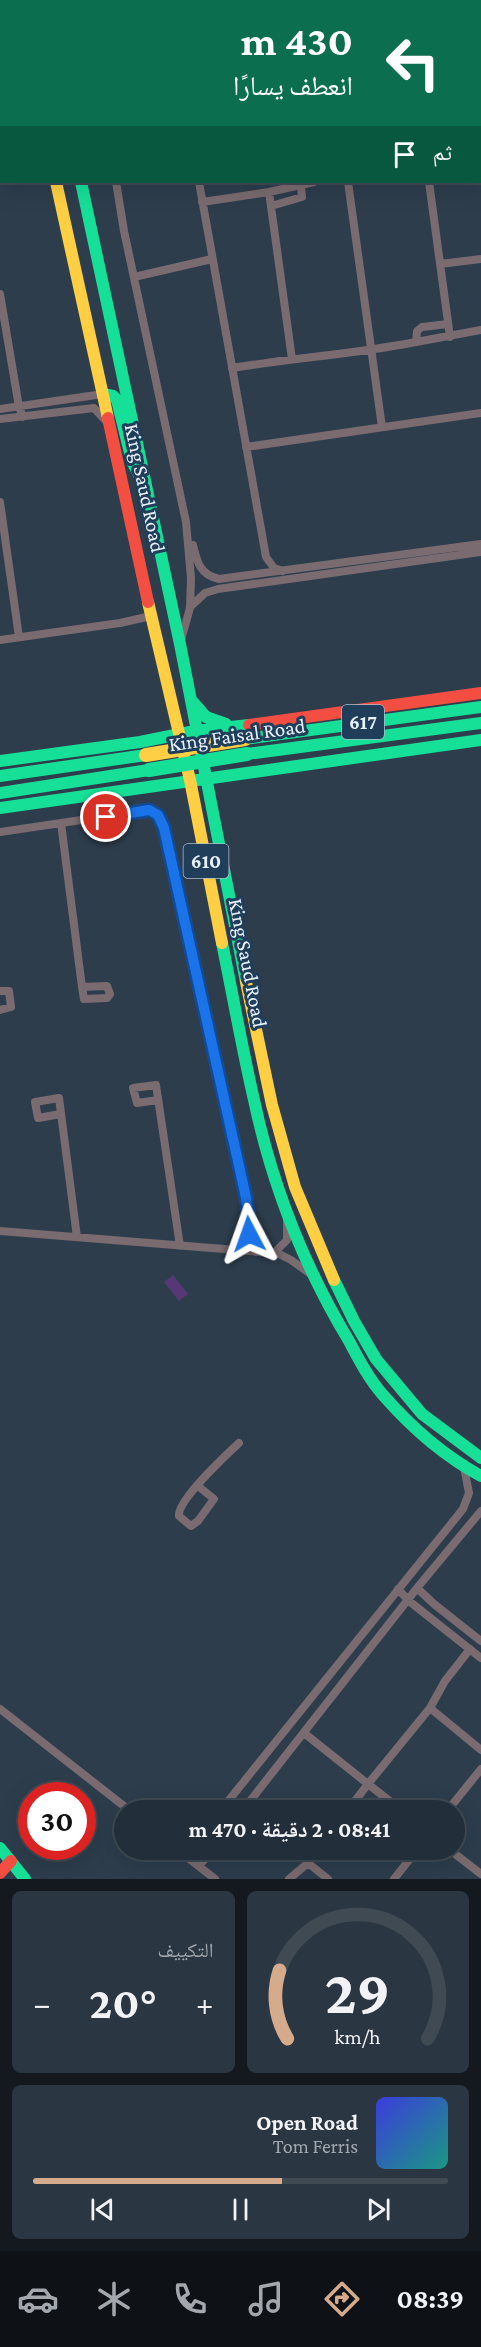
<!DOCTYPE html>
<html lang="ar">
<meta charset="utf-8">
<style>
body{margin:0;font-family:"Crimson Pro","Noto Naskh Arabic",serif;background:#2a3641;color:#f1f3f6;direction:rtl;height:100vh;display:flex;flex-direction:column;font-size:22px;white-space:nowrap}
*{box-sizing:border-box;margin:0}
p{font-size:20px;color:#a2a8ae}
.icon{flex:none;width:33px;height:33px;fill:none;stroke:currentColor;stroke-width:2;stroke-linecap:round;stroke-linejoin:round}
.map{position:relative;height:1879px;overflow:hidden;direction:ltr}
.side{display:flex;flex-direction:column;gap:12px;padding:12px;background:#13191f;flex:1}
.side>*{flex:none}
.hud{position:absolute;left:0px;top:0px;width:482px;height:183px;box-shadow:0 6px 24px #0002,0 0 0 2px #3f4a53;direction:rtl;background:#0b6e4f;color:#fff;overflow:hidden}
.speed{position:absolute;left:18px;top:1782px;display:flex;gap:12px;font-size:30px;font-weight:700;text-align:center}
.speed>*{display:grid;place-content:center;width:78px;height:78px;border-radius:50%;background:#222e39;box-shadow:0 6px 24px #0002,0 0 0 2px #3f4a53;line-height:1}
.speed .limit{border:9px solid #d22;background:#fff;color:#111}
.pin{position:absolute;display:grid;place-items:center;width:51px;height:51px;color:#fff;margin:-26px;border:3px solid #fff;border-radius:50%;box-shadow:0 2px 6px #0007}
.me{position:absolute;width:66px;margin:-33px;rotate:356deg;stroke-linejoin:round;filter:drop-shadow(0 0 4px #0008)}
.turn{display:flex;align-items:center;gap:21px;height:126px;padding:0 30px;font-size:27px}
.turn .icon{width:78px;height:78px;stroke-width:2.5}
.turn b{display:block;font-size:42px;line-height:51px}
.then{display:flex;align-items:center;height:57px;padding:0 30px;background:#0003;gap:12px;font-size:22px}
.big{font-size:45px;font-weight:700;line-height:1.1}
.side .widget{flex:1;display:flex;flex-direction:column;justify-content:center;gap:9px;min-width:0;padding:0 21px;border-radius:9px;background:#2a3641}
.side .dial{align-items:center;gap:0}
.dial svg{height:156px;overflow:visible;fill:none;stroke:#3f4a53;stroke-width:7;stroke-linecap:round;text-anchor:middle}
.dial text{fill:#f1f3f6;stroke:none}
.song{display:flex;align-items:center;gap:18px}
.cover{width:72px;height:72px;border-radius:9px;background:linear-gradient(135deg,hsl(240 70% 55%),hsl(170 70% 35%))}
.played{height:6px;border-radius:3px;background:linear-gradient(90deg,#d6ab8b 60%,#3f4a53 60%)}
.keys{display:flex;justify-content:space-around;direction:ltr}
.heat{display:flex;justify-content:space-between;align-items:center;font-size:33px;direction:ltr}
.side .tiles{flex:1;display:grid;gap:12px;grid-template-columns:1fr 1fr}
.widget:last-child{grid-column:span 2}
.trip{position:absolute;left:114px;top:1800px;width:351px;height:60px;border-radius:30px;background:#222e39;box-shadow:0 6px 24px #0002,0 0 0 2px #3f4a53;font-weight:700;line-height:60px;text-align:center;direction:rtl}
.dock{display:flex;height:96px;justify-content:space-around;align-items:center;background:#0e1217;color:#a2a8ae}
.dock .icon{width:42px;height:42px}
.dock .current{color:#d6ab8b}
.dock b{font-size:27px;color:#f1f3f6}
.map>svg:first-child{display:block}
.green{fill:#573776}
.lines{fill:none;stroke-linecap:round;stroke-linejoin:round}
.street{stroke:#796b70;stroke-width:8}
.fast{stroke:#16e098;stroke-width:12}
.slow{stroke:#ffcf43;stroke-width:12}
.jam{stroke:#f24e42;stroke-width:12}
.fast-bridge{stroke:#16e098;stroke-width:14}
.slow-bridge{stroke:#ffcf43;stroke-width:14}
.route-casing{stroke:#114b97;stroke-width:15}
.route{stroke:#1a73e8;stroke-width:10}
.labels{text-anchor:middle;stroke-width:6;stroke-linejoin:round;paint-order:stroke}
.shield{fill:#203e59;stroke:#acbccb;stroke-width:1.5}
.shield-label{font-size:20px;font-weight:bold;fill:#e8f2fc}
.street-label{font-size:21px;fill:#e8f2fc;stroke:#203e59}
</style>
<div class="map">
<svg width="481" height="1879" viewBox="0 0 481 1879">
<rect width="100%" height="100%" fill="#2d3d4c"/>
<path class="green" d="M173 1275 188 1294 179 1301 164 1282Z"/>
<g class="lines">
<path class="street" d="M92 0V2
M173 0V2
M242 0V2
M323 0V2
M415 0V2
M0 124H2
M480 127H481
M480 152 481 154
M480 162H481
M116 182 124 231 186 522 191 578 190 608 181 640
M199 182 266 557 274 568 282 571
M348 182 382 427
M429 182 450 337
M269 192 292 359
M202 202 269 192 314 182
M271 206 302 197 301 186
M440 264 481 259
M134 277 212 259
M0 294 19 407 23 417
M448 324 422 327 417 331 416 342 481 330
M232 368C293 358 355 354 416 342
M0 409 103 394
M0 419 94 408 107 422
M246 447 481 413
M0 502 19 637
M193 545C197 562 200 575 219 579L481 544
M190 607 205 593 218 589 481 552
M0 640 120 623 151 616
M61 823 82 987 84 999 107 998 110 994 107 986 82 987
M0 832 149 810 158 815 163 828 250 1223
M0 991H9L11 1007 0 1010
M158 1100 137 1103 133 1088 156 1085 180 1246
M61 1114 38 1118 35 1102 59 1098 77 1237
M287 1218V1240L275 1252 291 1260 312 1275
M0 1231 249 1251
M256 1252 255 1234 250 1223 249 1251 275 1252
M198 1486 214 1499 198 1521 191 1526 179 1516C177 1501 226 1455 239 1443
M417 1588 434 1604 481 1641
M398 1589 409 1601 481 1658
M430 1708 445 1681 470 1649
M0 1709 129 1810
M304 1733 368 1784 348 1810
M221 1810 463 1509 469 1493 464 1467
M243 1810 417 1588 481 1511
M401 1810 368 1784 430 1708 481 1750
M448 1810 481 1769
M178 1850 215 1879
M318 1850 308 1863 328 1879
M450 1850 481 1874
M199 1866 212 1850
M289 1879 308 1863
M394 1879 417 1850"/>
<path class="fast" d="M23 0 24 2
M81 182 180 644 246 982
M103 394 113 396 117 400 132 461 140 477
M192 701 206 717 226 724
M245 739 481 707
M247 754 481 723
M0 761 140 742 195 731 249 725
M254 772 481 740
M0 776 146 755
M0 793 149 770
M0 808 254 772
M222 943C233 996 242 1048 254 1100 272 1184 305 1268 349 1341 359 1360 369 1379 383 1395 411 1427 444 1456 481 1476
M334 1280 354 1321 376 1359 422 1414 481 1458
M0 1848 25 1879"/>
<path class="slow" d="M56 182 108 418
M148 602 190 780 222 943
M246 982 272 1105 295 1187 334 1280"/>
<path class="jam" d="M41 0 42 2
M108 418 148 602
M249 725 481 693
M0 1873 11 1861"/>
<path class="fast-bridge" d="M149 770 247 754"/>
<path class="slow-bridge" d="M146 755 245 739"/>
</g>
<g class="lines">
<defs>
<path id="route" d="M106 817 149 810 158 815 164 828 245 1193 250 1223 249 1234"/>
</defs>
<use href="#route" class="route-casing"/>
<use href="#route" class="route"/>
</g>
<g class="labels">
<g class="shield">
<rect x="342" y="705" width="42" height="34" rx="4.5"/>
<rect x="183.5" y="844" width="45" height="34" rx="4.5"/>
</g>
<g class="shield-label">
<text x="363" y="729">617</text>
<text x="206" y="868">610</text>
</g>
<g class="street-label">
<text transform="translate(145 488) rotate(78)" y="7">King Saud Road</text>
<text transform="translate(237 735) rotate(-8)" y="7">King Faisal Road</text>
<text transform="translate(248 963) rotate(79)" y="7">King Saud Road</text>
</g>
</g>
</svg>
<div class="speed"><div class="limit">30</div></div>
<div class="pin" style="left:106px;top:817px;background:#d93025"><svg class="icon" aria-label="arrive" viewBox="0 0 24 24"><path d="M6 21V4h12l-3 4 3 4H6"/></svg></div>
<svg class="me" style="left:249px;top:1234px" viewBox="-20 -20 40 40"><path d="M0-17L14 15 0 8-14 15z" fill="#1a73e8" stroke="#fff" stroke-width="4"/></svg>
<div class="trip">08:41 · 2 دقيقة · 470 m</div>
<div class="hud">
<div class="turn"><svg class="icon" aria-label="left" viewBox="0 0 24 24"><path d="M17 20v-9H6M10 6l-5 5 5 5"/></svg><div><b>430 m</b>انعطف يسارًا</div></div>
<div class="then">ثم<svg class="icon" aria-label="arrive" viewBox="0 0 24 24"><path d="M6 21V4h12l-3 4 3 4H6"/></svg></div>
</div>
</div>
<section class="side">
<div class="tiles">
<div class="widget dial"><svg viewBox="0 0 100 80">
<path d="M14 69A42 42 0 1 1 86 69"/>
<path d="M14 69A42 42 0 0 1 10 34" stroke="#d6ab8b"/>
<text x="50" y="56" font-size="32" font-weight="700">29</text>
<text x="50" y="72" font-size="11">km/h</text>
</svg></div>
<div class="widget"><p>التكييف</p>
<div class="heat"><a>−</a><b class="big">20°</b><a>+</a></div>
</div>
<div class="widget">
<div class="song"><i class="cover"></i><div><b>Open Road</b><p>Tom Ferris</p></div></div>
<div class="played"></div>
<div class="keys"><svg class="icon" aria-label="previous" viewBox="0 0 24 24"><path d="M18 5L8 12l10 7zM5 5v14"/></svg><svg class="icon" aria-label="pause" viewBox="0 0 24 24"><path d="M8 5v14M16 5v14"/></svg><svg class="icon" aria-label="next" viewBox="0 0 24 24"><path d="M6 5l10 7-10 7zM19 5v14"/></svg></div>
</div>
</div>
</section>
<nav class="dock">
<b>08:39</b>
<svg class="icon current" aria-label="directions" viewBox="0 0 24 24"><path d="M12 3l9 9-9 9-9-9zM9 14v-3h6M13 9l2 2-2 2"/></svg>
<svg class="icon" aria-label="music" viewBox="0 0 24 24"><path d="M9 18V5l10-2v13"/><circle cx="6" cy="18" r="3"/><circle cx="16" cy="16" r="3"/></svg>
<svg class="icon" aria-label="phone" viewBox="0 0 24 24"><path d="M5 4h4l2 5-3 2q2 4 5 5l2-3 5 2v4C11 20 4 13 5 4z"/></svg>
<svg class="icon" aria-label="climate" viewBox="0 0 24 24"><path d="M12 3v18M4 7l16 10M4 17L20 7"/></svg>
<svg class="icon" aria-label="car" viewBox="0 0 24 24"><path d="M5 17H2v-5l4-1 3-4h7l3 4 3 1v5h-3M9 17h6M6 11h13"/><circle cx="7" cy="17" r="2"/><circle cx="17" cy="17" r="2"/></svg>
</nav>
